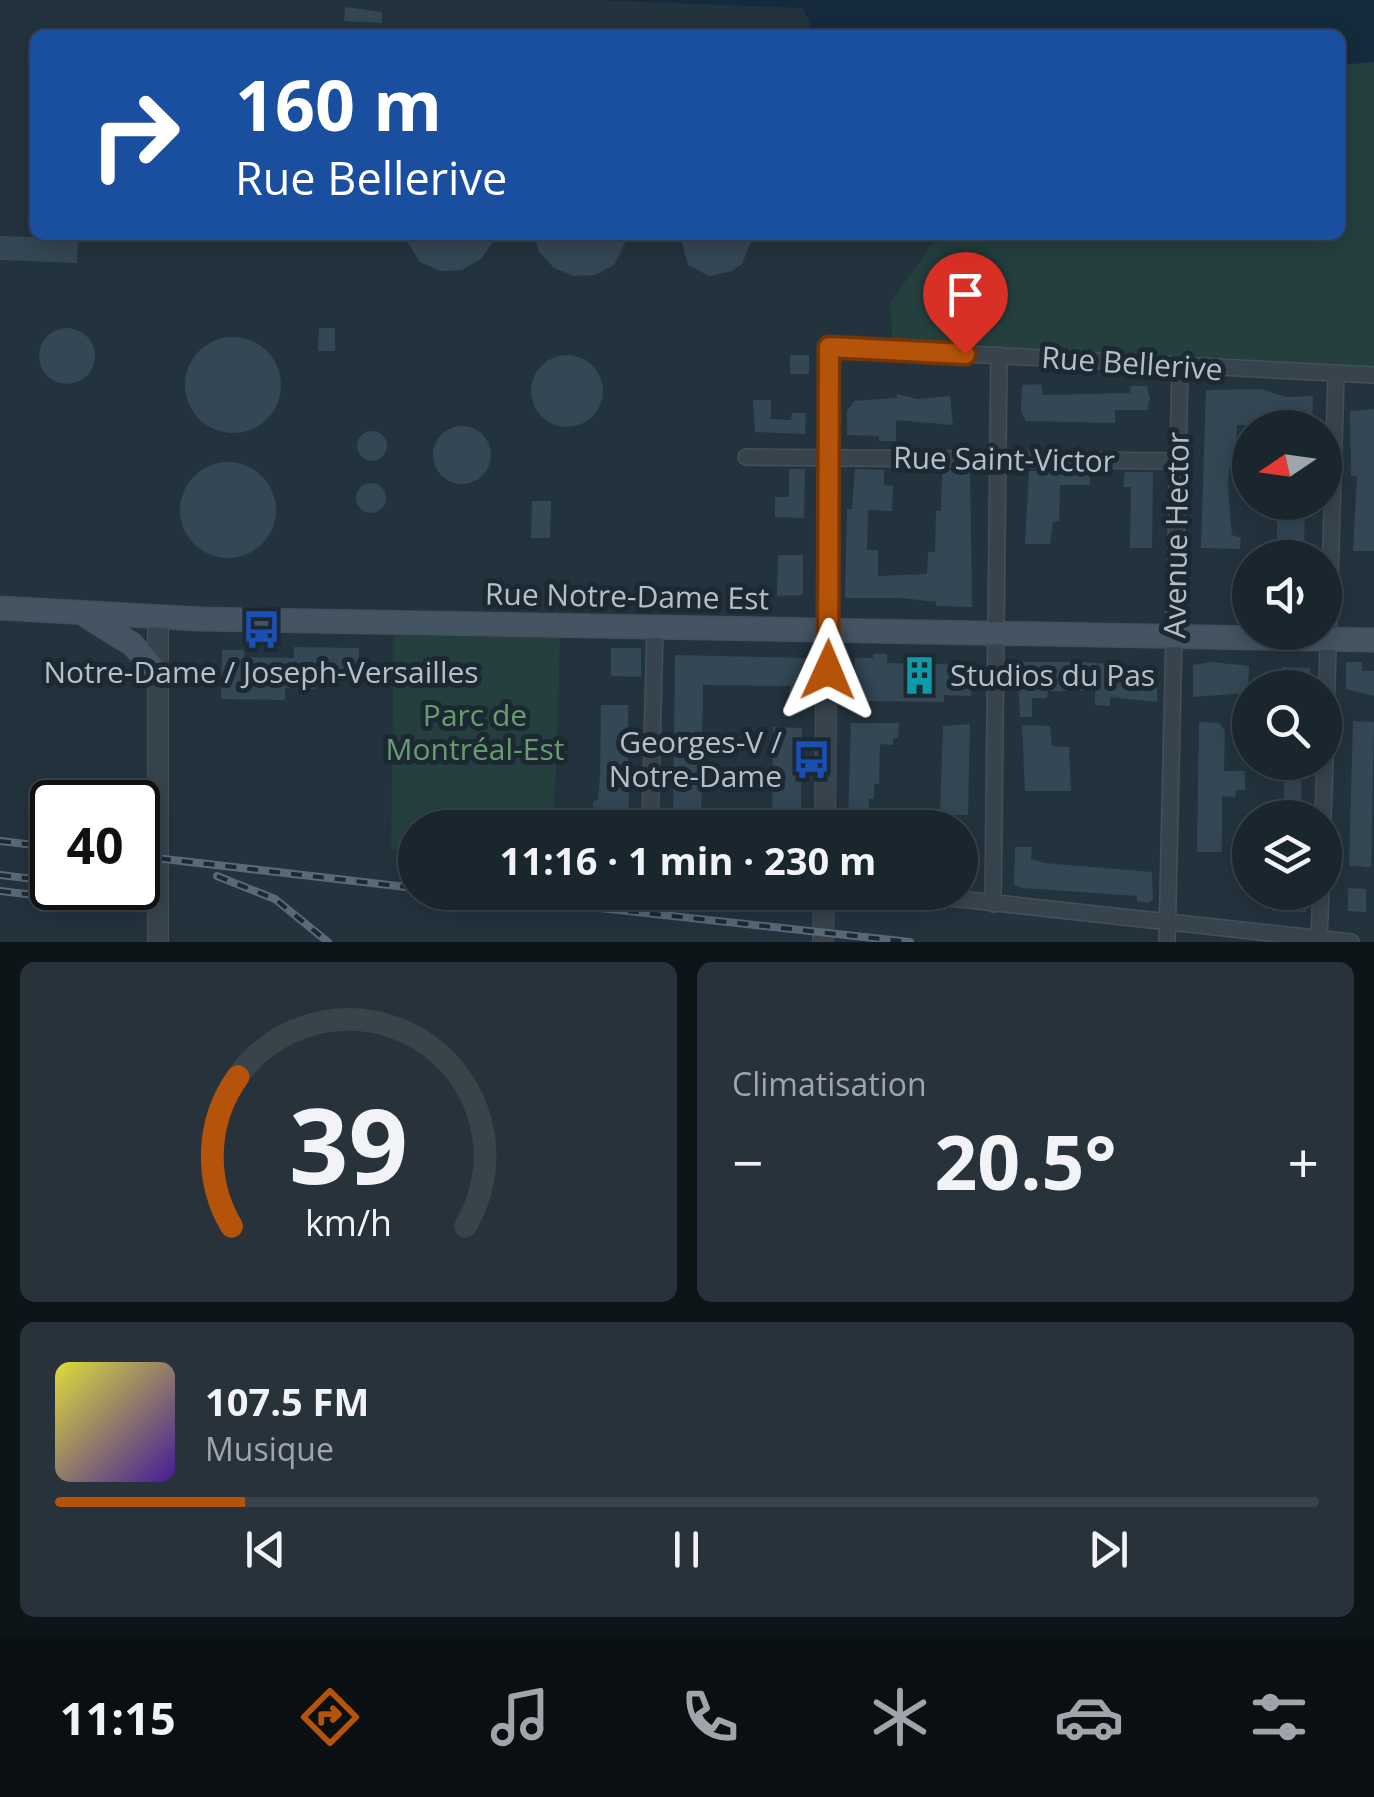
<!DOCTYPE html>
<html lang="fr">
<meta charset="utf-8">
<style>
body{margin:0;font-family:"Open Sans",sans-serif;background:#27323a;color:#f1f3f6;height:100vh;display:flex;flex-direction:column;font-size:38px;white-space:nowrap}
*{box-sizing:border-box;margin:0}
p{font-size:32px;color:#9fa5aa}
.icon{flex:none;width:55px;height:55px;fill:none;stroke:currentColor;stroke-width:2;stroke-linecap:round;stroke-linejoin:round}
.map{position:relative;height:942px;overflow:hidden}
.panel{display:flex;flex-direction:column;gap:20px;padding:20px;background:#0e1519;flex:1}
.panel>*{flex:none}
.top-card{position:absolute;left:30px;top:30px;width:1315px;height:210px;border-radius:15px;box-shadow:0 5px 25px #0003,0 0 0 2px #38434a;background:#1a4fa0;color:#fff;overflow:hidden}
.needle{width:65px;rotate:257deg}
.tools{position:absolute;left:1232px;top:410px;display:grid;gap:20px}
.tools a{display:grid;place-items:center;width:110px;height:110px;border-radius:50%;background:#1a262e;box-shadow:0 5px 25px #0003,0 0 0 2px #38434a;font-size:50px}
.speed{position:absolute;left:30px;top:780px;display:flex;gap:20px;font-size:50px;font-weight:700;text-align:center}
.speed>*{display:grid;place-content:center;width:130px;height:130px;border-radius:50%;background:#1a262e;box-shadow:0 5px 25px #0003,0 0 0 2px #38434a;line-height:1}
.speed .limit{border:5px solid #111;border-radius:15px;background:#fff;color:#111}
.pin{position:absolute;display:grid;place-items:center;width:85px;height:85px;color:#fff;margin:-102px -42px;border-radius:50% 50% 50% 0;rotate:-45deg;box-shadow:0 0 10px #0007}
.pin .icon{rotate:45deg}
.me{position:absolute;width:110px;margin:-55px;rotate:1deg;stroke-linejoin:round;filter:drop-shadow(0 0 8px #0008)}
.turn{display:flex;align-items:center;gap:35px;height:210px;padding:0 40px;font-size:45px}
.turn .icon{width:130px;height:130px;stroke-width:2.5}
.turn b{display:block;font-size:70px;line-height:85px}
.big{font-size:75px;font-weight:700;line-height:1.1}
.panel .widget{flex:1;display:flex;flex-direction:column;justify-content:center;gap:15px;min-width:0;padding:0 35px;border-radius:15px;background:#27323a}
.panel .dial{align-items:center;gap:0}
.dial svg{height:260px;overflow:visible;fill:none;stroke:#38434a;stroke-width:7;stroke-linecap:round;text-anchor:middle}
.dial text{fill:#f1f3f6;stroke:none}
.song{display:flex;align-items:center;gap:30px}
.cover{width:120px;height:120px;border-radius:15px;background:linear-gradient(135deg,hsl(60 70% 55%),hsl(260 70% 35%))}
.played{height:10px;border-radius:5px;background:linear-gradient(90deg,#b45309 15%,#38434a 15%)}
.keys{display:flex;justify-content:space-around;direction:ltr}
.heat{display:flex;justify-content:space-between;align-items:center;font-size:55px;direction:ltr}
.panel .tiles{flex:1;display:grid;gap:20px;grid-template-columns:1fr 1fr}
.widget:last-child{grid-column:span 2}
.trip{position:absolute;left:398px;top:810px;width:580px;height:100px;border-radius:50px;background:#1a262e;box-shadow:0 5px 25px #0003,0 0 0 2px #38434a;font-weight:700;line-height:100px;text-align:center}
.tabs{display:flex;height:160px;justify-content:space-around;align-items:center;background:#0a0f12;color:#9fa5aa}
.tabs .icon{width:70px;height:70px}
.tabs .current{color:#b45309}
.tabs b{font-size:45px;color:#f1f3f6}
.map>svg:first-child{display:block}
.green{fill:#253f3f}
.water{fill:#152b3d}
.building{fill:#344755}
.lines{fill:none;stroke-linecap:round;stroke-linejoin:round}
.minor-casing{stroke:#43505a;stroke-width:18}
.tertiary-casing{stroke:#43505a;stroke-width:22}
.secondary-casing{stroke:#43505a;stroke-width:25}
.minor{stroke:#37444e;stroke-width:15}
.tertiary{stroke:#37444e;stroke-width:20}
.secondary{stroke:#455462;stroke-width:22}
.rail-casing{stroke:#596976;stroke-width:8}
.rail{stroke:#1c2933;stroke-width:4;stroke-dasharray:11;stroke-linecap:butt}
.route-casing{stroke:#753606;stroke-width:25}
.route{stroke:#b45309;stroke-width:18}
.labels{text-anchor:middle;stroke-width:10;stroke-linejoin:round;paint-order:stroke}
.street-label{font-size:30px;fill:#b3bfc9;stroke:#1c2933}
.poi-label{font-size:30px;fill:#b3bfc9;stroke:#1c2933}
.park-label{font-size:30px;fill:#699c6d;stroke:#1c2933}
</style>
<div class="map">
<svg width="1374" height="942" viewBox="0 0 1374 942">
<rect width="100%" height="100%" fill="#23333e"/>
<path class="green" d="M1340 62H1374V371L892 342 891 302 938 235H1340Z
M394 635 560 638 554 827 415 828V852L391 849Z"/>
<path class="water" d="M595 0H1374V62L1340 65V35H815L803 8Z"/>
<path class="building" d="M345 7 382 12V23L344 21Z
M403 235H498L481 259 462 270 440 271 420 262Z
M534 235H629L614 265 595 275 574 276 554 268 539 252Z
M680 235H750L751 242 742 264 732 271 709 276 688 265Z
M0 236 78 238 77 263 0 260Z
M319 328H335V351H318Z
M39 356a28 28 0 1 1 56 0a28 28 0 1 1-56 0Z
M185 385a48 48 0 1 1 96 0a48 48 0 1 1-96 0Z
M531 391a36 36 0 1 1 72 0a36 36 0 1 1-72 0Z
M790 355H809V374H790Z
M1041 384 1043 395 1130 393 1131 386H1147L1150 399 1147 410H1115V423L1026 421 1021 411 1022 385Z
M1261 389 1286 397 1313 396 1312 428 1237 425 1235 467H1229L1228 488 1232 535 1241 538 1240 549 1201 548 1206 390Z
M897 394 917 399 950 396 953 425 896 420V441H879V436L847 435V411L854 401 897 398Z
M753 400H771V419L791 420 792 413H806L805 434 755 432Z
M1374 409V551H1353L1357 476H1351L1350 411Z
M433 455a29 29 0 1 1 58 0a29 29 0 1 1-58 0Z
M357 446a15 15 0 1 1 30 0a15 15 0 1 1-30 0Z
M180 510a48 48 0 1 1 96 0a48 48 0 1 1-96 0Z
M789 469H805L804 518 775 517V497H789Z
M855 469 884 470V485L893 486 892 511 868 510 867 550H878V576L927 574 928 552H935L936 511H941L942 475 946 470H970L972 607 936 606V602L901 598H845L847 509H852Z
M1029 471H1089L1090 485H1060L1059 521 1053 522 1050 544H1025Z
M1125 472H1153L1152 548H1130L1131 487H1123Z
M356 498a15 15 0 1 1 30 0a15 15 0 1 1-30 0Z
M532 501H551L550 538H531Z
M1281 502H1305L1304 550H1277V504Z
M778 555H803V595L777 596Z
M294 647 359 648V674L315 673V689L285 688V700L221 699 222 650H244V657L294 658Z
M611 648H641V677L611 676Z
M873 654H887V663L977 665V685H971V696L944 695V702L851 701 855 658H873Z
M675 655 808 658V694L789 693 790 686 703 685 701 828H673Z
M1017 662H1079L1110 664 1120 670H1157V702L1110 697V706L1095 705V691H1048L1047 698H1032V717H1020Z
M1212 662 1249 666 1248 693 1193 697V665Z
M1346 662H1362V671H1374V696L1346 689Z
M1282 667 1310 668V688H1281Z
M601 705H628L629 828H593V802L598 799 600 777Z
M1353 721 1374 722 1371 867 1349 866Z
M1199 722 1219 723 1225 730 1224 771H1245V790H1236L1235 797 1222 796V852H1197Z
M851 723H899L898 738H893V745L880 744 879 784H874V799H869V823L848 822Z
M970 724 968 815H940L943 726Z
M1022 725 1050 726 1052 746 1069 747 1071 791H1025Z
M773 727 802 728 801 828H772Z
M1278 762H1302L1301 818H1284V776H1278Z
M960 845H976V868H960Z
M1015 847H1032L1031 859 1045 863 1152 872 1153 899 1149 903 1137 901V896L1022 888 1014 885Z
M1348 888 1366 889V912L1348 911Z
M1273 892H1306V912L1272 911Z"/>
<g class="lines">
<defs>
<path id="minor" d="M829 347 1374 375
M746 457 1178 461
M1325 750 1336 375
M1323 818 1325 762
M650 828 655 627
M896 892 1351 942
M993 904 999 355
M1319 939 1321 892
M1167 942 1180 369"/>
<path id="tertiary" d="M825 828 829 347
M158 942V617
M823 942 824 892"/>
<path id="secondary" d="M0 608 200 619 1374 640
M88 617 132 644 158 673"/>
</defs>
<use href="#minor" class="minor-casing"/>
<use href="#tertiary" class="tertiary-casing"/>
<use href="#secondary" class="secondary-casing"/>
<use href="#minor" class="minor"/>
<use href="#tertiary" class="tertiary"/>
<use href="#secondary" class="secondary"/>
<defs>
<path id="rail" d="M0 841 52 847
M138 856 415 888
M0 875 52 881
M217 876 275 899 328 942
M0 891 78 900
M453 892 910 942"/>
</defs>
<use href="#rail" class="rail-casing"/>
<use href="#rail" class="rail"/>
</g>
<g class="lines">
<defs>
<path id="route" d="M828 670 829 347 965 354"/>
</defs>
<use href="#route" class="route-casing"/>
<use href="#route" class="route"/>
</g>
<defs>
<symbol id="bus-bare" viewBox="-9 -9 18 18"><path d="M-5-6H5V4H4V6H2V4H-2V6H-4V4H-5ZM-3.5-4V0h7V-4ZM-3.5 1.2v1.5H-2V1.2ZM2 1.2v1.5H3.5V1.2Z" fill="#1a4fb4" stroke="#1c2933" stroke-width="2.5" paint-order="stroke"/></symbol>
<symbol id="building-bare" viewBox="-9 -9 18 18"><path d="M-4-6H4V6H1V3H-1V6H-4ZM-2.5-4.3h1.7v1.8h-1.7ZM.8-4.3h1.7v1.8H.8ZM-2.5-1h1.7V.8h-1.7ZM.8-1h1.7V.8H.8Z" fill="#0f9aa8" stroke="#1c2933" stroke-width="2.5" paint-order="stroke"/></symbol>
</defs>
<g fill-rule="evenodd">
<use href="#bus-bare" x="234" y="602" width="55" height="55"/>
<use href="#building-bare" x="892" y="648" width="55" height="55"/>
<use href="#bus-bare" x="784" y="732" width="55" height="55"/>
</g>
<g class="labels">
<g class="street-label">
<text transform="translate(1132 364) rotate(4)" y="10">Rue Bellerive</text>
<text transform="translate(1004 460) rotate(1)" y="10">Rue Saint-Victor</text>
<text transform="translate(1177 535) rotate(-89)" y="10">Avenue Hector</text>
<text transform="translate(627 597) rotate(1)" y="10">Rue Notre-Dame Est</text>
</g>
<g class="poi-label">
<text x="261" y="683">Notre-Dame / Joseph-Versailles</text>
<text x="950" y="686" text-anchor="start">Studios du Pas</text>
<text x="782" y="753" text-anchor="end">Georges-V /<tspan x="782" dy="34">Notre-Dame</tspan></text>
</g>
<g class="park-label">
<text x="475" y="726">Parc de<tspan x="475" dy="34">Montréal-Est</tspan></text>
</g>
</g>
</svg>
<div class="tools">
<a><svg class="needle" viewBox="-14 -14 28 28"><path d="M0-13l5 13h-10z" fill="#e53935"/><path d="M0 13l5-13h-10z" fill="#9fa5aa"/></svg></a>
<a><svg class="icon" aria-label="sound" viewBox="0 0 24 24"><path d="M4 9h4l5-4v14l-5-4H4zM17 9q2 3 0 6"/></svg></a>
<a><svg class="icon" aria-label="search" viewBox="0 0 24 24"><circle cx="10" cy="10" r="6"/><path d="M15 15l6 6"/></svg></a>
<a><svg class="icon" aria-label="layers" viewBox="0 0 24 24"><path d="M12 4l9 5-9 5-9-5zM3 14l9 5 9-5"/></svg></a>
</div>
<div class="speed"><div class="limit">40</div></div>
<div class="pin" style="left:965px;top:354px;background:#d93025"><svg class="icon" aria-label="arrive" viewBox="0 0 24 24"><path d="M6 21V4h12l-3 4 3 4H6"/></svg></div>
<svg class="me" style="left:828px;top:670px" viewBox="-20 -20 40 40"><path d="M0-17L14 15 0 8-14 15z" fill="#b45309" stroke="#fff" stroke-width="4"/></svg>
<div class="trip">11:16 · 1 min · 230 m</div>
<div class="top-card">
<div class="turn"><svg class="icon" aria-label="right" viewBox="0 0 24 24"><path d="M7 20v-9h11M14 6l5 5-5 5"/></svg><div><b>160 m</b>Rue Bellerive</div></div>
</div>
</div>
<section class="panel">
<div class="tiles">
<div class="widget dial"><svg viewBox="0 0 100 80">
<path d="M14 69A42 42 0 1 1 86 69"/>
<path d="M14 69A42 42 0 0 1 16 23" stroke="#b45309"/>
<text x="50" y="56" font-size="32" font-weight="700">39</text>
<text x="50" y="72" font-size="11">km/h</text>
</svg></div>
<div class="widget"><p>Climatisation</p>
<div class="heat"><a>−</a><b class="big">20.5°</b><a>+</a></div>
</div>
<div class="widget">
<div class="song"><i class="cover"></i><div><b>107.5 FM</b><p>Musique</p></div></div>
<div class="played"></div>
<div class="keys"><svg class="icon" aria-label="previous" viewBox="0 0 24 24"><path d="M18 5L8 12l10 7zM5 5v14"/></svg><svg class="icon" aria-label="pause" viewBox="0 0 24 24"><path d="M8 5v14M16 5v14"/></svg><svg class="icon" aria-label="next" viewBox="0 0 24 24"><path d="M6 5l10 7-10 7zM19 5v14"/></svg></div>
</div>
</div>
</section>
<nav class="tabs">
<b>11:15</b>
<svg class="icon current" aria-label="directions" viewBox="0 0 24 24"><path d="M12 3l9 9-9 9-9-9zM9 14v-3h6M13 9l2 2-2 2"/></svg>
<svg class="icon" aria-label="music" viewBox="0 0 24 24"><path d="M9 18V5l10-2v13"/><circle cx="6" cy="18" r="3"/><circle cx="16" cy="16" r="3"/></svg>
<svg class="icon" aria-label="phone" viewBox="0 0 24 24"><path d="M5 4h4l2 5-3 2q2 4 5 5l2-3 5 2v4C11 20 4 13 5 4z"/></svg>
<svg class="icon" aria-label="climate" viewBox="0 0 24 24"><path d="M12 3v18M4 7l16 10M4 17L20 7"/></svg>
<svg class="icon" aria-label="car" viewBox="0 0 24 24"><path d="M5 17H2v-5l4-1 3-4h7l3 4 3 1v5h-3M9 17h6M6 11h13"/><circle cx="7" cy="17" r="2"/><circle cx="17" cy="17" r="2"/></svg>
<svg class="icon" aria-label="filters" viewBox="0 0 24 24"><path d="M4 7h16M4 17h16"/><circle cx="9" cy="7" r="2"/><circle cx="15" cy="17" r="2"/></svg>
</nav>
